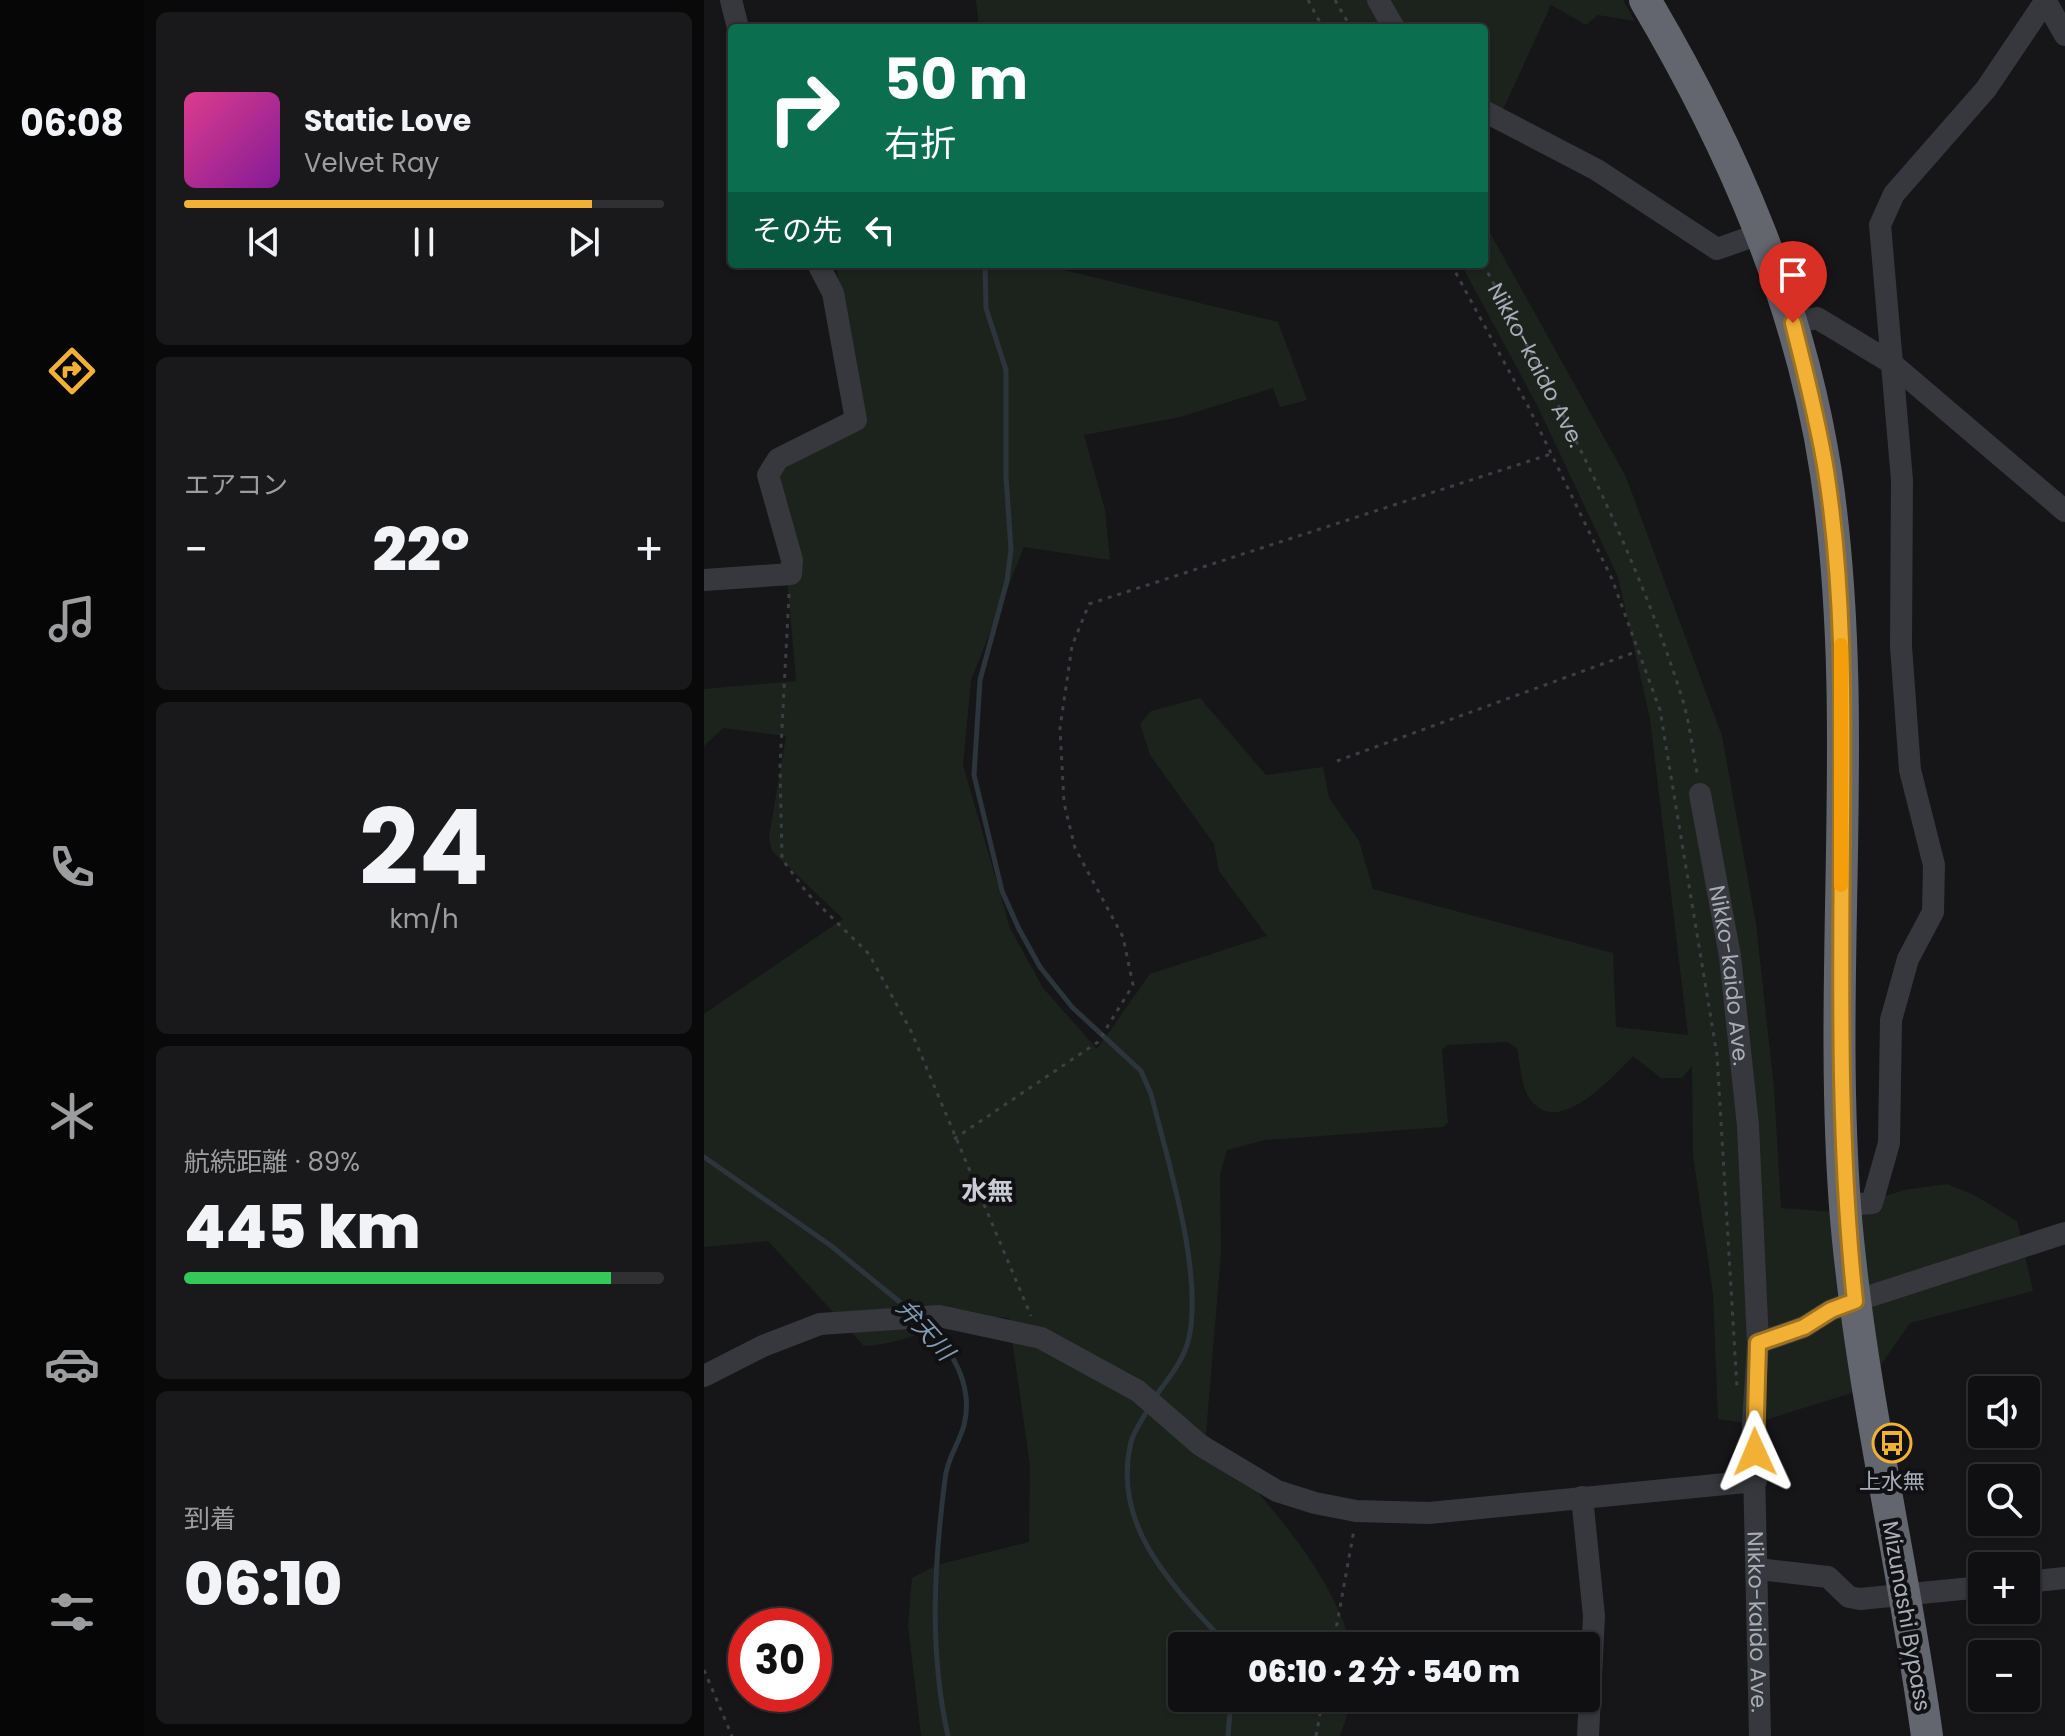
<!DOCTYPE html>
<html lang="ja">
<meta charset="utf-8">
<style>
body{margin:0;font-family:Poppins,"Noto Sans JP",sans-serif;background:#19191b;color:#f1f3f6;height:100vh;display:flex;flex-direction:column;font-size:30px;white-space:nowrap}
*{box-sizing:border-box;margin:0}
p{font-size:26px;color:#9c9d9f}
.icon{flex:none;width:44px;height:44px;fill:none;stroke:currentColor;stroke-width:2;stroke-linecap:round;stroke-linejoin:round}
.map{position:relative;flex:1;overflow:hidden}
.side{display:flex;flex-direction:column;gap:12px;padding:12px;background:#09090a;width:560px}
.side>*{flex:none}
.guide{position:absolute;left:24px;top:24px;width:760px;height:244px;border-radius:8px;box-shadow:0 2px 6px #0004,0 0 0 2px #303032;background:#0b6e4f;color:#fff;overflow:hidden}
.fabs{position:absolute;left:1264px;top:1376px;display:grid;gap:16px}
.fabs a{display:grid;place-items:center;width:72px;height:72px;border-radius:8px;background:#101012;box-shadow:0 2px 6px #0004,0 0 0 2px #303032;font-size:40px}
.speed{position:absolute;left:24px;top:1608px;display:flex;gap:16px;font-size:40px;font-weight:700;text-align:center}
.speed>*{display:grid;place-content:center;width:104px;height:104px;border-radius:50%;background:#101012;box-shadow:0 2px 6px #0004,0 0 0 2px #303032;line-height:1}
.speed .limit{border:12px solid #d22;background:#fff;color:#111}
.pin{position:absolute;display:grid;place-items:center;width:68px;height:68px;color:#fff;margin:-82px -34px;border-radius:50% 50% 50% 0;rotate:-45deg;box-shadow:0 0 8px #0007}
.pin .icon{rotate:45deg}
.me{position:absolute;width:88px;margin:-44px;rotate:359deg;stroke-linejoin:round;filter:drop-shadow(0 0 6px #0008)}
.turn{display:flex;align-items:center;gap:28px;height:168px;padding:0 24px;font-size:36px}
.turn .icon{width:104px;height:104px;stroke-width:2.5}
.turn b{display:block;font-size:56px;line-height:68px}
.then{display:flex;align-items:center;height:76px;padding:0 24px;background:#0003;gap:16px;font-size:30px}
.big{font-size:60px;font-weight:800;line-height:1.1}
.side .tile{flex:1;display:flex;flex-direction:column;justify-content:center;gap:12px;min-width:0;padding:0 28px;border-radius:12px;background:#19191b}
.side .dial{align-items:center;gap:0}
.dial b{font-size:104px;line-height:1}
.song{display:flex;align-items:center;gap:24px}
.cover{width:96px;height:96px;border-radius:12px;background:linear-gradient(135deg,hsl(330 70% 55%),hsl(290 70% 35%))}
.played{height:8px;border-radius:4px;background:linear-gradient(90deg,#f2b134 85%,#303032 85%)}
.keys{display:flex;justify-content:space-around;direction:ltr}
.heat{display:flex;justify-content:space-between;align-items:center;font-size:44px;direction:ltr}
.charge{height:12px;border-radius:6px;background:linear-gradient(90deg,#34c759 89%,#303032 0)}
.trip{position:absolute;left:464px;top:1632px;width:432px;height:80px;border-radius:8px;background:#101012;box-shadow:0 2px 6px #0004,0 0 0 2px #303032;font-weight:800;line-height:80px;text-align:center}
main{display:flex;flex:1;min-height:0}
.dock{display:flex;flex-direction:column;width:144px;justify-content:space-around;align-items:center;background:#060607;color:#9c9d9f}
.dock .icon{width:56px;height:56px}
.dock .on{color:#f2b134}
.dock b{font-size:36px;color:#f1f3f6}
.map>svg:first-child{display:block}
.green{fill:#1c231d}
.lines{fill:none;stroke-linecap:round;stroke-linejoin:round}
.stream{stroke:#2c353c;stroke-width:5}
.path{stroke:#3d3f44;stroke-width:3;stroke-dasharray:4 6;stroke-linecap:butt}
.minor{stroke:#37383d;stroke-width:22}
.highway{stroke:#63666e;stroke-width:32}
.route-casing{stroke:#9d7322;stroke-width:20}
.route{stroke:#f2b134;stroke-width:14}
.slow{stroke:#f59e0b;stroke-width:14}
.labels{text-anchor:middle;stroke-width:8;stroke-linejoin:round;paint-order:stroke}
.street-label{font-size:22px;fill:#a8adb8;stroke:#111113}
.poi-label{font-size:22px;fill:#a8adb8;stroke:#111113}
.water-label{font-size:24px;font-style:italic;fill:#7f9bb3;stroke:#111113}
.quarter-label{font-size:26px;font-weight:bold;fill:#c9ccd4;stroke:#111113}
</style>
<main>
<nav class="dock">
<b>06:08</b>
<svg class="icon on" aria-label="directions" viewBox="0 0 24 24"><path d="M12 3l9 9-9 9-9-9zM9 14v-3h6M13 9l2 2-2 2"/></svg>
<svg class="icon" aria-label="music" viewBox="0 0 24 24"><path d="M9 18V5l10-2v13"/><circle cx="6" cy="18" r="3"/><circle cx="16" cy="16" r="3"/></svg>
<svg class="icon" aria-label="phone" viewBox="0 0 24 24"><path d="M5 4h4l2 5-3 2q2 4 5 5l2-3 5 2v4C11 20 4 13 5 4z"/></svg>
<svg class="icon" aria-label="climate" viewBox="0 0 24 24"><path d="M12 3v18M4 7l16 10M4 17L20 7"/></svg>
<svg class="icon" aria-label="car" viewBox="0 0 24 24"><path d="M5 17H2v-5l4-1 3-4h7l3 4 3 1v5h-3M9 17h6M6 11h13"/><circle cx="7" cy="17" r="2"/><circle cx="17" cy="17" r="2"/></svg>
<svg class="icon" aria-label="filters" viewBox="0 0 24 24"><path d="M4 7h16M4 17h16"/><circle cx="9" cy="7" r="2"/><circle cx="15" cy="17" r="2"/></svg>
</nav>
<section class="side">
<div class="tile">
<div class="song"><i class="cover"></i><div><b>Static Love</b><p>Velvet Ray</p></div></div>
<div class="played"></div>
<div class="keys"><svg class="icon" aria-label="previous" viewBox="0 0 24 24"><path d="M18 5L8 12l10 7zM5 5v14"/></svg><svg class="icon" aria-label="pause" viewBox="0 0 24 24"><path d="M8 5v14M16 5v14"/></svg><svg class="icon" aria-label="next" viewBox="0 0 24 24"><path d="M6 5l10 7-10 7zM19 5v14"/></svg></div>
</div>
<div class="tile"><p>エアコン</p>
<div class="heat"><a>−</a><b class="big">22°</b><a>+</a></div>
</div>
<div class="tile dial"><b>24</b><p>km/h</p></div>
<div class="tile"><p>航続距離 · 89%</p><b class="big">445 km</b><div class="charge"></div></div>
<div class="tile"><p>到着</p><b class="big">06:10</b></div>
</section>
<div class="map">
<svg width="1361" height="1736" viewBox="0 0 1361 1736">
<rect width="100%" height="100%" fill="#161618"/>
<path class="green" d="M272 0H919L931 21 894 15 882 25 847 5 791 127 780 124V28H275Z
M780 222 922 477 1018 736 1052 924 1070 1088 1077 1208 1130 1212 1200 1190 1243 1184 1270 1195 1313 1221 1329 1291 1206 1323 1160 1389 1049 1424 1014 1419 1009 1294 989 1155 988 1066 978 1078H957L929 1056C908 1077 852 1142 824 1096 817 1084 816 1062 813 1048L803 1042 743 1045 738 1050 744 1122 739 1127 561 1140 523 1150 516 1175 517 1253 502 1434C559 1499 622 1561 648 1646H478V1698H649L636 1736H217L204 1625 208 1578 233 1565 325 1542 326 1466 305 1318C257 1311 209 1344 160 1346L64 1241 0 1247V1014L139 919 68 851 65 837 82 736 19 728 0 746V689L92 681 74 472 158 422 132 264H335L574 322 603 400 576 407 569 388 476 417 380 435 401 510 406 560 320 547 267 680 259 765 306 928 339 988 393 1049 446 974 563 936 515 871 510 844 446 755 436 724 447 711 496 698 562 775 619 767 625 798 655 841 669 889 909 953 912 1027 984 1035 946 719 914 577 833 405 757 264H780Z"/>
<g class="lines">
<path class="stream" d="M281 264 282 308 302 370V476L307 550 303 581 276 680 270 775 298 891 315 929 336 967 368 1007 437 1071 447 1094C464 1162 499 1271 485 1338 480 1360 464 1379 451 1397
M0 1157 126 1245 208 1312
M221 1324C242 1344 259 1368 262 1397 266 1435 244 1449 241 1479 230 1565 225 1651 244 1736
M444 1409C439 1419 430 1431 427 1442 408 1521 462 1579 512 1633L519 1646
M524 1736 527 1698"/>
<g class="path">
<path d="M604 0 619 28"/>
<path d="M631 0 647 28"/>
<path d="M747 264 825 408 908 579 956 710 1013 1055 1033 1388"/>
<path id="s1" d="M779 264C856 405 931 547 979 701 986 725 989 753 994 778"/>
<path d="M85 594 76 766 78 859 103 893 165 954 207 1031 327 1316"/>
<path d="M633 761 934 651"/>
<path d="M250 1139 394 1042 429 985 419 937 371 848 360 803 356 728 368 646 385 604 847 454"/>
<path d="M629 1646 650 1530"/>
<path d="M0 1670 28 1736"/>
<path d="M612 1736 619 1698"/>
</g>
<g class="minor">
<path d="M27 0 34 28"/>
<path d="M674 0 690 28"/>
<path d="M1341 0 1361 35"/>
<path d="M780 111 893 170 1013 249 1058 233"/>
<path d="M1089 323 1113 318 1186 362 1361 511"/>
<path d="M0 580 87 574 88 560 64 475 74 459 152 420 129 293 114 264"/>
<path id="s2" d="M996 794 1026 956 1044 1126 1054 1343 1049 1424 1056 1736"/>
<path d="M1141 1205 1168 1203 1185 1143 1187 1020 1204 959 1229 912 1230 865 1206 770 1197 646 1198 480 1176 225 1190 194 1282 89 1342 0"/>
<path d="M1054 1343 1100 1327 1127 1310 1151 1301 1361 1233"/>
<path d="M0 1376 59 1346 116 1324 235 1316 337 1338 434 1391 496 1445 573 1491 611 1503 652 1511 725 1513 1052 1481"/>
<path d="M878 1497 890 1616 884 1736"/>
<path d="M1054 1569 1124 1577 1145 1597 1156 1599 1278 1587"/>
<path d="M1322 1582 1361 1578"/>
</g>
<path class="highway" d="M941 0C1028 147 1096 303 1122 473 1158 715 1123 962 1141 1206 1155 1384 1199 1559 1223 1736"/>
</g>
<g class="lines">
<defs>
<path id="route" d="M1051 1452 1054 1343 1100 1327 1127 1310 1151 1301C1134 1141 1137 982 1138 822 1139 705 1140 586 1122 471 1114 421 1101 372 1089 323"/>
</defs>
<use href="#route" class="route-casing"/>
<use href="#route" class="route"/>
<path class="slow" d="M1137 645V885"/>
</g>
<defs>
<symbol id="bus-ring" viewBox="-11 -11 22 22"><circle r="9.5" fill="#111113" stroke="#f2b134" stroke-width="1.5"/><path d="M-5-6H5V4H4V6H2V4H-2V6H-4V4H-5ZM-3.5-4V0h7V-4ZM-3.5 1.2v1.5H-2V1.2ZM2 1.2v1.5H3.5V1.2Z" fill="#f2b134"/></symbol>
</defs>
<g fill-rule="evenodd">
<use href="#bus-ring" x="1166" y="1421" width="44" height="44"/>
</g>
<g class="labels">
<g class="street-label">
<text dy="8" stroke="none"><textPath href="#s1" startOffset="114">Nikko-kaido Ave.</textPath></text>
<text dy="8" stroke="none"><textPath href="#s2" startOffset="184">Nikko-kaido Ave.</textPath></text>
<text transform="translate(1203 1616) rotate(80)" y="8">Mizunashi Bypass</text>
<text dy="8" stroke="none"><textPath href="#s2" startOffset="832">Nikko-kaido Ave.</textPath></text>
</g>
<g class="poi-label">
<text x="1188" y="1489">上水無</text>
</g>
<g class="water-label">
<text transform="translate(221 1330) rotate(48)" y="8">弁天川</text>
</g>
<g class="quarter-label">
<text x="283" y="1200">水無</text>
</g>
</g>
</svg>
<div class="fabs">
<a><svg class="icon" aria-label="sound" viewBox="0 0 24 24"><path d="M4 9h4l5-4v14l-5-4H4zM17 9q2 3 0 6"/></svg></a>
<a><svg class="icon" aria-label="search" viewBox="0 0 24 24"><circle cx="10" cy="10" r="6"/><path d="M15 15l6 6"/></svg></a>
<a>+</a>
<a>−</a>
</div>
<div class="speed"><div class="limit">30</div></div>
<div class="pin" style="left:1089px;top:323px;background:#d93025"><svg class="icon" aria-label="arrive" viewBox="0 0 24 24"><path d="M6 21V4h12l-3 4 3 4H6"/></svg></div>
<svg class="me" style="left:1051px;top:1452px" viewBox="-20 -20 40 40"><path d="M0-17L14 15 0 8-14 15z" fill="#f2b134" stroke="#fff" stroke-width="4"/></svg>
<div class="trip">06:10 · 2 分 · 540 m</div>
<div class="guide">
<div class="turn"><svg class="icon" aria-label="right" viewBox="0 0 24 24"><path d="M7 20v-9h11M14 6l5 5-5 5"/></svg><div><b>50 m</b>右折</div></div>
<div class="then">その先<svg class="icon" aria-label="left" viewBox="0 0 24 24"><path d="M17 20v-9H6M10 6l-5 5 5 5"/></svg></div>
</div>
</div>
</main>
